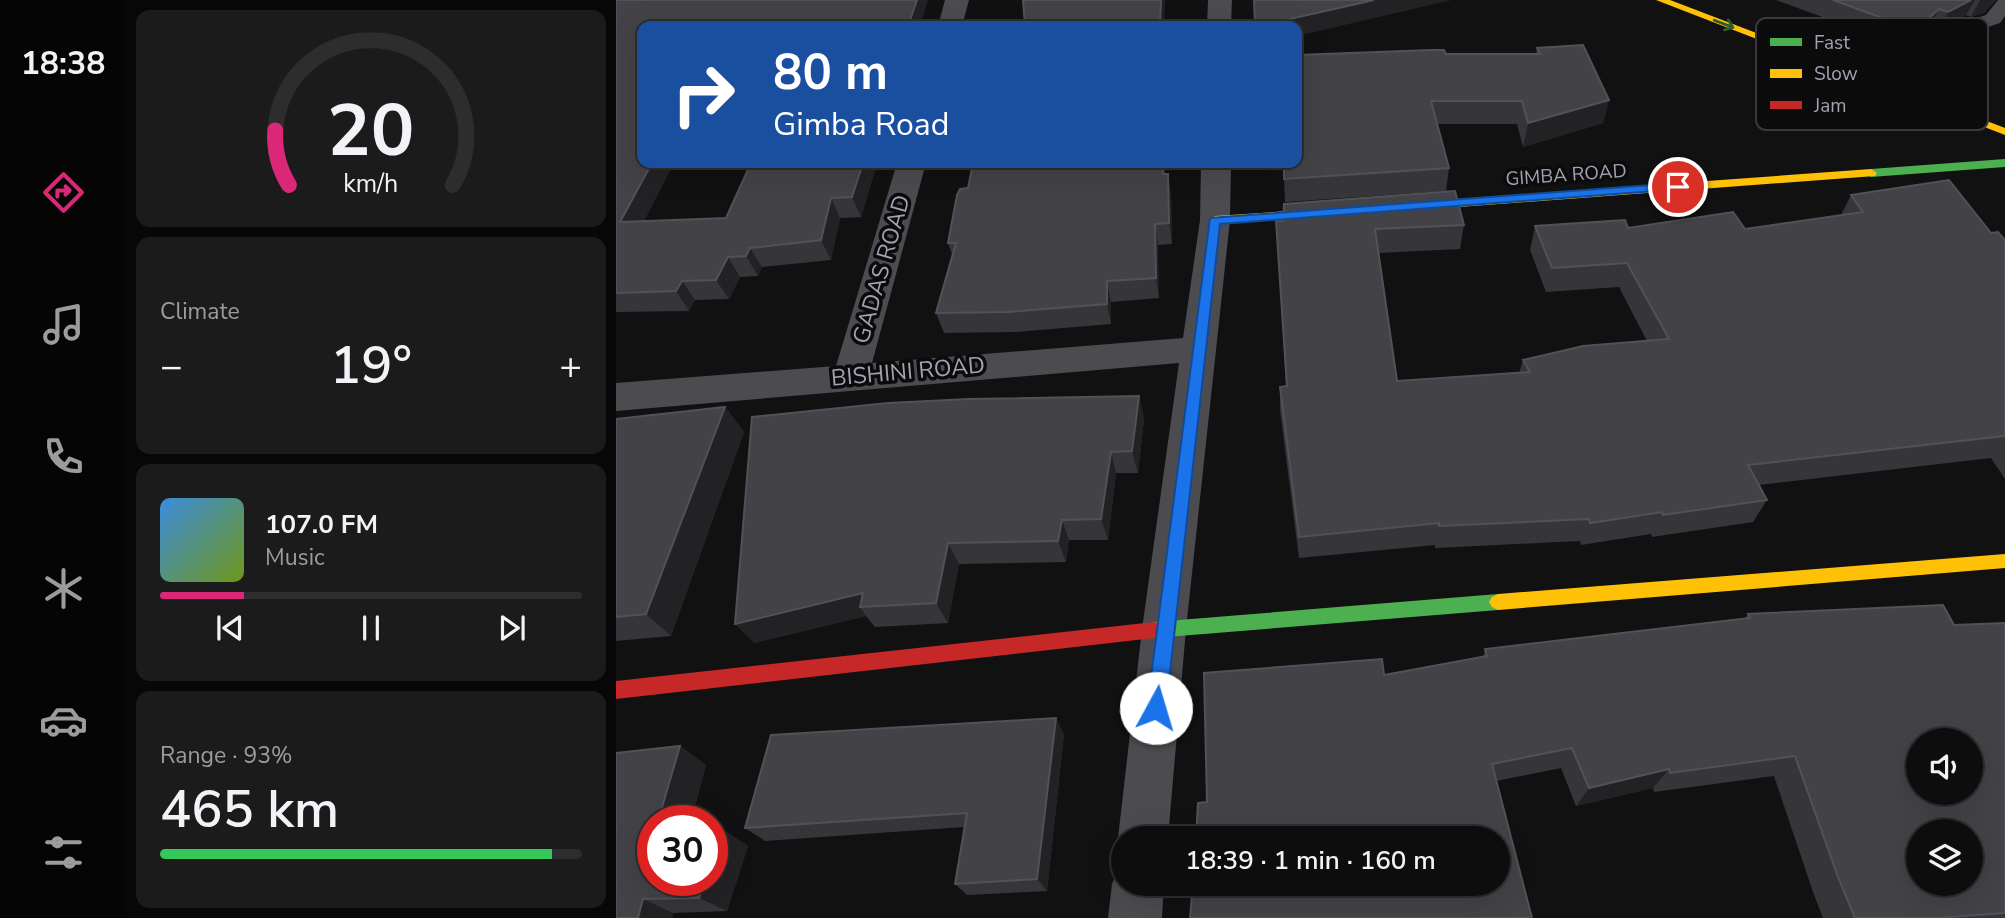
<!DOCTYPE html>
<meta charset="utf-8">
<style>
body{margin:0;font-family:"Nunito Sans",sans-serif;background:#1b1b1b;color:#f1f3f6;height:100vh;display:flex;flex-direction:column;font-size:26px;white-space:nowrap}
*{box-sizing:border-box;margin:0}
p{font-size:23px;color:#9a9c9d}
.icon{flex:none;width:38px;height:38px;fill:none;stroke:currentColor;stroke-width:2;stroke-linecap:round;stroke-linejoin:round}
.map{position:relative;flex:1;overflow:hidden}
.panel{display:flex;flex-direction:column;gap:10px;padding:10px;background:#070707;width:490px}
.panel>*{flex:none}
.top-card{position:absolute;left:21px;top:21px;width:665px;height:147px;border-radius:14px;box-shadow:0 7px 28px #0002,0 0 0 2px #2d2d2e;background:#1a4fa0;color:#fff;overflow:hidden}
.fabs{position:absolute;left:1290px;top:728px;display:grid;gap:14px}
.fabs a{display:grid;place-items:center;width:77px;height:77px;border-radius:50%;background:#0d0d0d;box-shadow:0 7px 28px #0002,0 0 0 2px #2d2d2e;font-size:35px}
.speed{position:absolute;left:21px;top:805px;display:flex;gap:14px;font-size:35px;font-weight:700;text-align:center}
.speed>*{display:grid;place-content:center;width:91px;height:91px;border-radius:50%;background:#0d0d0d;box-shadow:0 7px 28px #0002,0 0 0 2px #2d2d2e;line-height:1}
.speed .limit{border:10px solid #d22;background:#fff;color:#111}
.pin{position:absolute;display:grid;place-items:center;width:60px;height:60px;color:#fff;margin:-30px;border:4px solid #fff;border-radius:50%;box-shadow:0 2px 7px #0007}
.me{position:absolute;width:77px;margin:-38px;rotate:6deg;stroke-linejoin:round;filter:drop-shadow(0 0 5px #0008)}
.turn{display:flex;align-items:center;gap:24px;height:147px;padding:0 21px;font-size:32px}
.turn .icon{width:91px;height:91px;stroke-width:2.5}
.turn b{display:block;font-size:49px;line-height:60px}
.big{font-size:52px;font-weight:600;line-height:1.1}
.panel .widget{flex:1;display:flex;flex-direction:column;justify-content:center;gap:10px;min-width:0;padding:0 24px;border-radius:14px;background:#1b1b1b}
.panel .dial{align-items:center;gap:0}
.dial svg{height:182px;overflow:visible;fill:none;stroke:#2d2d2e;stroke-width:7;stroke-linecap:round;text-anchor:middle}
.dial text{fill:#f1f3f6;stroke:none}
.song{display:flex;align-items:center;gap:21px}
.cover{width:84px;height:84px;border-radius:10px;background:linear-gradient(135deg,hsl(210 70% 55%),hsl(80 70% 35%))}
.played{height:7px;border-radius:4px;background:linear-gradient(90deg,#db2777 20%,#2d2d2e 20%)}
.keys{display:flex;justify-content:space-around;direction:ltr}
.heat{display:flex;justify-content:space-between;align-items:center;font-size:38px;direction:ltr}
.charge{height:10px;border-radius:5px;background:linear-gradient(90deg,#34c759 93%,#2d2d2e 0)}
.trip{position:absolute;left:495px;top:826px;width:399px;height:70px;border-radius:35px;background:#0d0d0d;box-shadow:0 7px 28px #0002,0 0 0 2px #2d2d2e;font-weight:600;line-height:70px;text-align:center}
main{display:flex;flex:1;min-height:0}
.dock{display:flex;flex-direction:column;width:126px;justify-content:space-around;align-items:center;background:#050505;color:#9a9c9d}
.dock .icon{width:49px;height:49px}
.dock .current{color:#db2777}
.dock b{font-size:32px;color:#f1f3f6}
.map>svg:first-child{display:block}
.lines{fill:none;stroke-linecap:round;stroke-linejoin:round}
.lane{fill:#4b4b50;fill-rule:evenodd}
.street{fill:#4b4b50;fill-rule:evenodd}
.fast{fill:#4caf50;fill-rule:evenodd}
.slow{fill:#ffc107;fill-rule:evenodd}
.jam{fill:#c62828;fill-rule:evenodd}
.wall{fill:#36363a}
.shaded-wall{fill:#222224}
.building{fill:#424247;stroke:#515158;stroke-width:2;fill-rule:evenodd}
.oneway{stroke:#2c5d2e}
.route{fill:#1a73e8;stroke:#114b97;stroke-width:2}
.labels{text-anchor:middle;stroke-width:7;stroke-linejoin:round;paint-order:stroke}
.far-street-label{font-size:19px;fill:#a2a2b2;stroke:#0c0b0c}
.street-label{font-size:23px;fill:#a2a2b2;stroke:#0c0b0c}
.key{fill:#0c0b0c;stroke:#39383e;stroke-width:2}
.key-label{font-size:19px;fill:#a2a2b2}
</style>
<main>
<nav class="dock">
<b>18:38</b>
<svg class="icon current" aria-label="directions" viewBox="0 0 24 24"><path d="M12 3l9 9-9 9-9-9zM9 14v-3h6M13 9l2 2-2 2"/></svg>
<svg class="icon" aria-label="music" viewBox="0 0 24 24"><path d="M9 18V5l10-2v13"/><circle cx="6" cy="18" r="3"/><circle cx="16" cy="16" r="3"/></svg>
<svg class="icon" aria-label="phone" viewBox="0 0 24 24"><path d="M5 4h4l2 5-3 2q2 4 5 5l2-3 5 2v4C11 20 4 13 5 4z"/></svg>
<svg class="icon" aria-label="climate" viewBox="0 0 24 24"><path d="M12 3v18M4 7l16 10M4 17L20 7"/></svg>
<svg class="icon" aria-label="car" viewBox="0 0 24 24"><path d="M5 17H2v-5l4-1 3-4h7l3 4 3 1v5h-3M9 17h6M6 11h13"/><circle cx="7" cy="17" r="2"/><circle cx="17" cy="17" r="2"/></svg>
<svg class="icon" aria-label="filters" viewBox="0 0 24 24"><path d="M4 7h16M4 17h16"/><circle cx="9" cy="7" r="2"/><circle cx="15" cy="17" r="2"/></svg>
</nav>
<section class="panel">
<div class="widget dial"><svg viewBox="0 0 100 80">
<path d="M14 69A42 42 0 1 1 86 69"/>
<path d="M14 69A42 42 0 0 1 8 45" stroke="#db2777"/>
<text x="50" y="56" font-size="32" font-weight="700">20</text>
<text x="50" y="72" font-size="11">km/h</text>
</svg></div>
<div class="widget"><p>Climate</p>
<div class="heat"><a>−</a><b class="big">19°</b><a>+</a></div>
</div>
<div class="widget">
<div class="song"><i class="cover"></i><div><b>107.0 FM</b><p>Music</p></div></div>
<div class="played"></div>
<div class="keys"><svg class="icon" aria-label="previous" viewBox="0 0 24 24"><path d="M18 5L8 12l10 7zM5 5v14"/></svg><svg class="icon" aria-label="pause" viewBox="0 0 24 24"><path d="M8 5v14M16 5v14"/></svg><svg class="icon" aria-label="next" viewBox="0 0 24 24"><path d="M6 5l10 7-10 7zM19 5v14"/></svg></div>
</div>
<div class="widget"><p>Range · 93%</p><b class="big">465 km</b><div class="charge"></div></div>
</section>
<div class="map">
<svg width="1389" height="918" viewBox="0 0 1389 918">
<rect width="100%" height="100%" fill="#111"/>
<g class="lines">
<path class="lane" d="M1382 0H1389V16L1384 23 1342 37 1295 71H1281L1278 67 1328 29 1370 15Z"/>
<path class="street" d="M329 0H353L346 26H322Z
M592 0H616L615 26H591Z
M281 163H310L256 363 567 338 584 220 585 163H615L614 220 570 629 552 838H508V852L502 838 526 629 563 363 0 411V383L220 366Z
M508 864V884H548L546 918H492L496 884 504 866Z"/>
<path class="fast" d="M1389 159V167L1255 177 1249 173 1255 169Z
M882 594 888 597 891 602 888 607 882 610 538 638 532 636 529 630 532 624 538 622Z"/>
<path class="slow" d="M1040 0H1054L1389 128V135Z
M1255 169 1261 173 1259 176 789 211 783 207 789 203Z
M719 208 725 212 723 215 599 224 593 220 599 216Z
M1389 554V568L882 610 876 607 873 602 876 597 882 594Z"/>
<path class="jam" d="M538 622 544 624 547 630 544 636 538 638 0 699V681Z"/>
</g>
<path class="wall" d="M0 0 26 26 28 221 110 218 135 163H261L245 217 224 218 215 260 146 267 142 276 124 277 113 299 79 300 73 311 0 312Z
M1160 0H1380L1368 13 1355 17 1350 15 1322 30 1314 27 1291 48Z
M921 48 993 100 987 123 907 147 901 124H821L833 168 830 191 669 202 668 179 830 54H920Z
M549 174 555 194 556 244 542 245 543 298 495 302V324L399 332 328 333 320 313 336 254 332 243 352 188Z
M1235 195 1375 233 1389 240V479L1375 458 1143 485 1151 500 1137 522 1036 537 1035 534 965 545 964 541 819 548V545L683 558 664 410V387L670 386 660 221 848 225 844 249 763 253 781 381 903 373 907 360 1031 341 1003 287 930 292 914 250 919 226 1129 229 1225 215Z
M523 396 528 419 522 473H500L492 540H453L450 562 343 564 332 623 259 627 250 616 138 643Z
M109 407 128 432 55 636 0 641V419Z
M1132 614 1338 625 1389 623V918H1207L1197 892 1158 776 1038 792 1037 788 960 806 945 768 880 781 591 802 867 657 869 649 1129 618Z
M448 734 431 891 351 895 339 884 348 827 149 841 129 828Z
M64 746 90 765 75 821H37V880H96V830H107L132 846 111 911 57 913 56 918H0V753Z"/>
<path class="shaded-wall" d="M301 0H312L304 26H292Z
M545 0H549L548 26H544Z
M758 0H836L681 36V26H643Z
M1355 0H1359L1350 15 1322 30 1332 12Z
M1364 0H1380L1368 13 1355 17Z
M1323 9 1314 27 1291 48 1300 30Z
M993 100 987 123 907 147 912 123Z
M36 163H58L18 241 4 222Z
M247 163H261L245 217 236 197Z
M547 163H549L550 194 547 174Z
M552 174 555 194 556 244 553 223Z
M215 198 224 218 215 260 205 240Z
M539 224 542 245 543 298 540 278Z
M134 248 146 267 142 276 130 256Z
M112 257 124 277 113 299 100 280Z
M66 281 79 300 73 311 60 291Z
M491 281 495 302V324L491 304Z
M523 396 528 419 522 473 516 451Z
M109 407 128 432 55 636 30 614Z
M495 452 500 473 492 540 485 519Z
M446 520 453 540 450 562 442 541Z
M332 543 343 564 332 623 320 603Z
M247 593 244 607 250 616 138 643 119 624Z
M440 718 448 734 431 891 421 879Z
M64 746 90 765 75 821H42Z
M1053 769 1037 788 960 806 973 788Z
M107 830 132 846 111 911 83 898 89 880H96V859Z
M27 899 57 913 56 918H22Z"/>
<path class="building" d="M0 0H301L292 26H26V163H36L4 222 110 218 135 163H247L236 197 215 198 205 240 134 248 130 256 112 257 100 280 66 281 60 291 0 293Z
M407 0H545L544 26H409Z
M638 0H758L643 26H639Z
M1217 0H1355L1332 12 1323 9 1300 30Z
M967 45 993 100 912 123 906 101H815L833 168 668 179V163H681V55L815 50H828L830 54H924L921 48Z
M357 163H547V174H552L553 223 539 224 540 278 491 281V304L392 312 320 313 340 243H332L341 195 344 189 352 188Z
M1333 180 1375 233 1382 232 1389 240V436L1132 465 1151 500 1047 515 1046 512 974 523 973 519 823 526V523L683 537 664 387 671 386 660 221H667L668 204 839 191 848 225 759 229 781 381 914 372 907 360 967 346 1053 339 1011 263 936 268 919 226 1009 220 1012 228 1117 212 1129 229 1247 212 1235 195Z
M523 396 516 451 495 452 485 519 446 520 442 541 332 543 320 603 244 607 247 593 119 624 136 417 272 403 353 399Z
M109 407 30 614 0 617V419Z
M1327 605 1338 625 1389 623V913L1319 918H1239L1222 877 1179 756 1054 773 1053 769 973 788 956 748 876 764 916 918H574L577 884H882V838H580L582 803 591 802 588 673 766 659 768 675 871 656 869 649 1134 618 1132 614ZM1302 740H1354V793H1302ZM1302 831H1354V884H1302Z
M440 718 421 879 339 884 351 813 129 828 155 735Z
M64 746 42 821H37V880H89L83 898 27 899 22 918H0V753Z
M96 830H107L96 859Z"/>
<defs><path id="oneway-shaft" d="M-6 0H5M1.5-3L5.5 0L1.5 3" fill="none" stroke-width="1.6" stroke-linecap="round" stroke-linejoin="round" transform="scale(1.75)"/></defs>
<use class="oneway" href="#oneway-shaft" transform="translate(1108 24) rotate(21)"/>
<path class="route" d="M1062 183 1068 187 1066 189 604 224 550 708 547 714 540 717 534 714 531 708 594 218Z"/>
<g class="labels">
<g class="far-street-label">
<text transform="translate(950 174) rotate(-4)" y="7">GIMBA ROAD</text>
</g>
<g class="street-label">
<text transform="translate(265 269) rotate(-74)" y="8">GADAS ROAD</text>
<text transform="translate(292 371) rotate(-5)" y="8">BISHINI ROAD</text>
</g>
</g>
<rect x="1140" y="18" width="232" height="112" rx="10" class="key"/>
<rect x="1154" y="38" width="32" height="8" fill="#4caf50"/>
<rect x="1154" y="69" width="32" height="9" fill="#ffc107"/>
<rect x="1154" y="101" width="32" height="8" fill="#c62828"/>
<g class="key-label">
<text x="1198" y="49">Fast</text>
<text x="1198" y="80">Slow</text>
<text x="1198" y="112">Jam</text>
</g>
</svg>
<div class="fabs">
<a><svg class="icon" aria-label="sound" viewBox="0 0 24 24"><path d="M4 9h4l5-4v14l-5-4H4zM17 9q2 3 0 6"/></svg></a>
<a><svg class="icon" aria-label="layers" viewBox="0 0 24 24"><path d="M12 4l9 5-9 5-9-5zM3 14l9 5 9-5"/></svg></a>
</div>
<div class="speed"><div class="limit">30</div></div>
<div class="pin" style="left:1062px;top:187px;background:#d93025"><svg class="icon" aria-label="arrive" viewBox="0 0 24 24"><path d="M6 21V4h12l-3 4 3 4H6"/></svg></div>
<svg class="me" style="left:540px;top:708px" viewBox="-20 -20 40 40"><circle r="19" fill="#fff"/><path d="M0-13L10 11 0 6-10 11z" fill="#1a73e8"/></svg>
<div class="trip">18:39 · 1 min · 160 m</div>
<div class="top-card">
<div class="turn"><svg class="icon" aria-label="right" viewBox="0 0 24 24"><path d="M7 20v-9h11M14 6l5 5-5 5"/></svg><div><b>80 m</b>Gimba Road</div></div>
</div>
</div>
</main>
